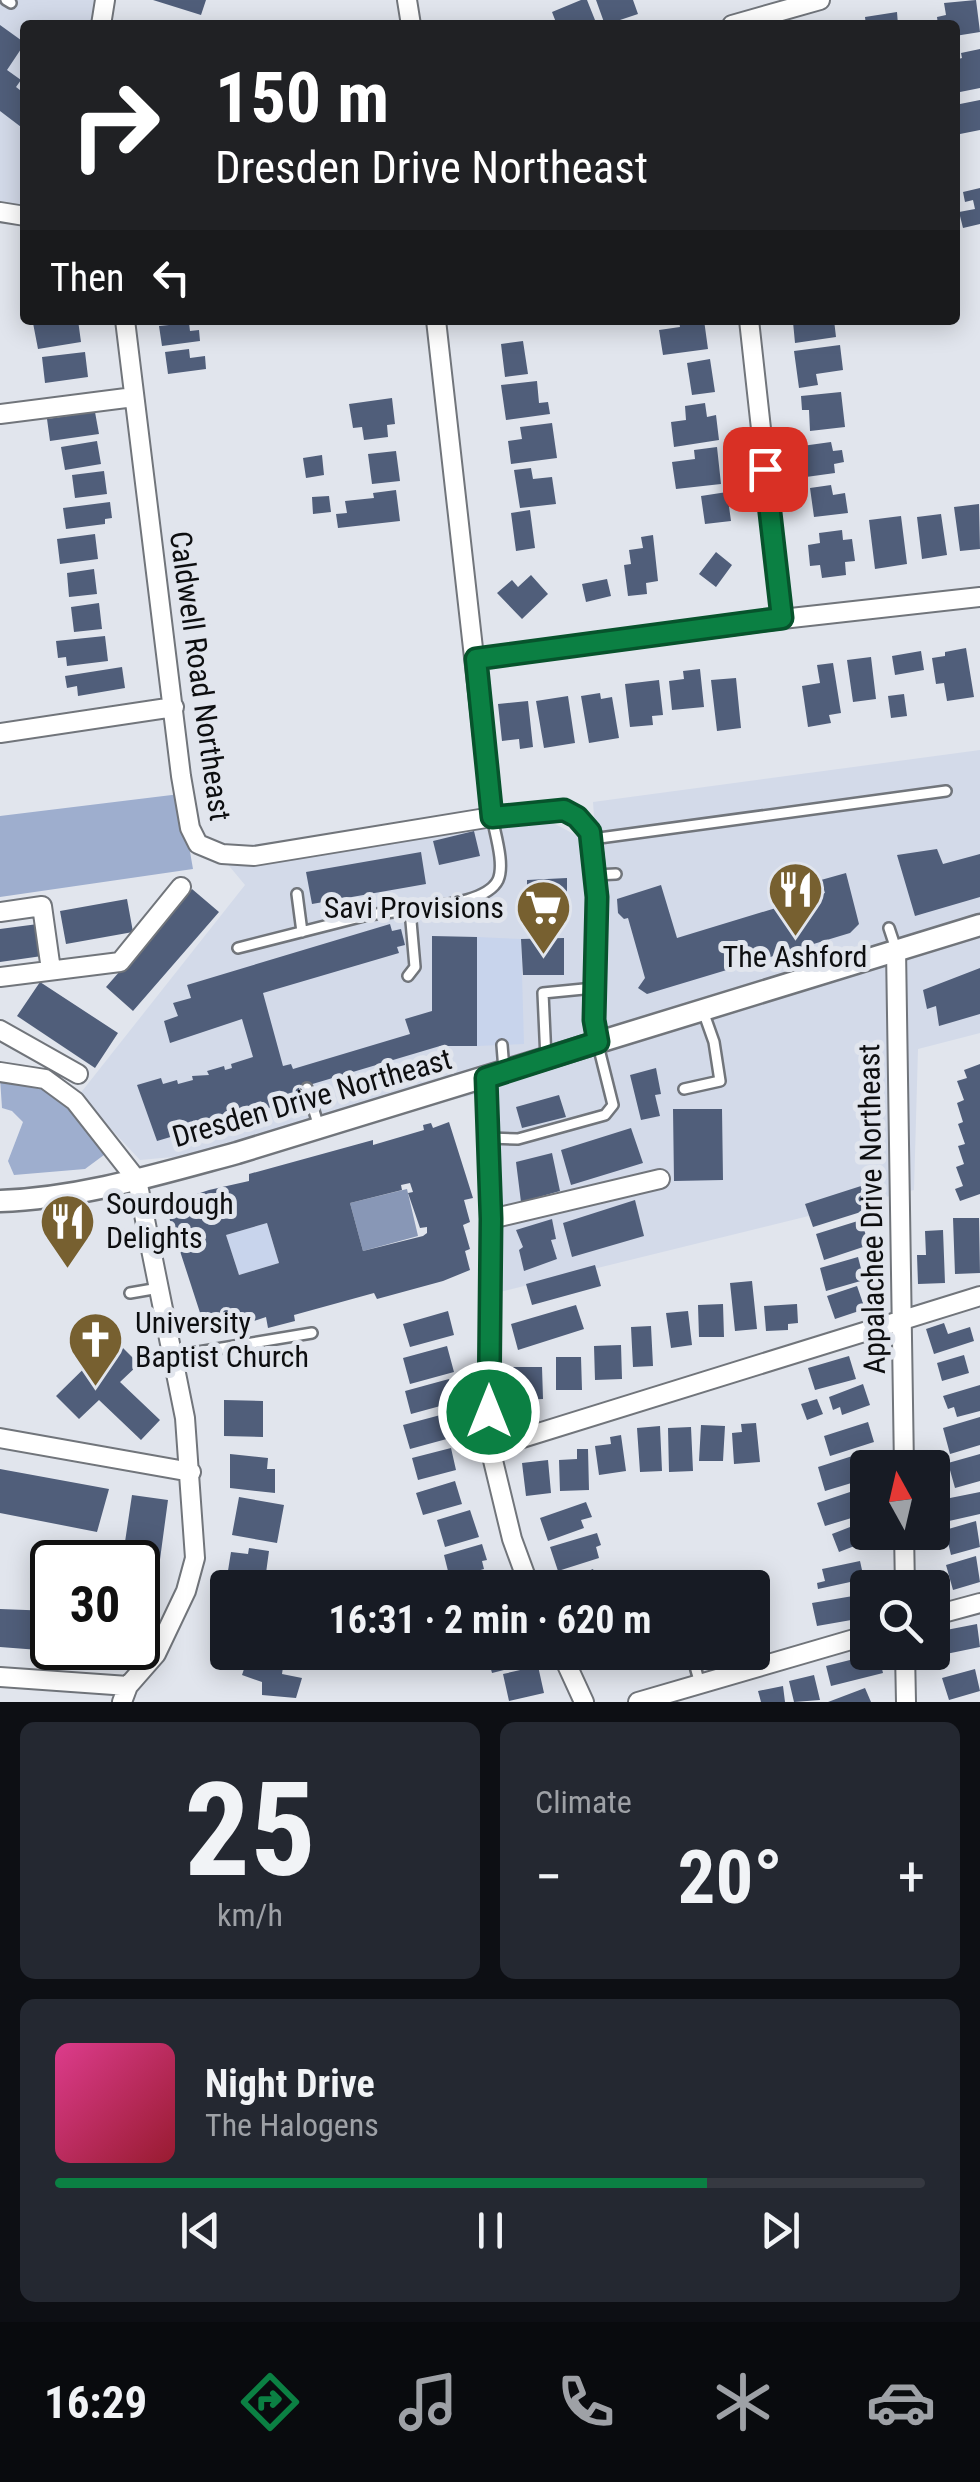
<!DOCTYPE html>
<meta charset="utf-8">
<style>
body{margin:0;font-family:"Roboto Condensed",sans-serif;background:#242831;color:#f1f3f6;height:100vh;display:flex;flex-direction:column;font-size:38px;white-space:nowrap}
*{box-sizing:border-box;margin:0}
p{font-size:32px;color:#9ea1a6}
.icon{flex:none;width:55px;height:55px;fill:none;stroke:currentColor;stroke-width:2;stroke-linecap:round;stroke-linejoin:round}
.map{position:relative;height:1702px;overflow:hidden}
.panel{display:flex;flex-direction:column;gap:20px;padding:20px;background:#0d0f14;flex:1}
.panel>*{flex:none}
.hud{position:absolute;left:20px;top:20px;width:940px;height:305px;border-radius:10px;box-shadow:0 5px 25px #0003;background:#202124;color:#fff;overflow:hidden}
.needle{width:65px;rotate:352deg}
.tools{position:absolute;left:850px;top:1450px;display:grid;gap:20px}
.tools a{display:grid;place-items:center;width:100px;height:100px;border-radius:10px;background:#171b24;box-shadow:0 5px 25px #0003;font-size:50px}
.speed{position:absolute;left:30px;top:1540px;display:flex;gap:20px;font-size:50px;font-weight:700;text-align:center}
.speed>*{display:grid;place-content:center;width:130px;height:130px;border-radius:50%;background:#171b24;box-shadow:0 5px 25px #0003;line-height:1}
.speed .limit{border:5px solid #111;border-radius:15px;background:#fff;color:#111}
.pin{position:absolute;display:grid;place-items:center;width:85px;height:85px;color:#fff;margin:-42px;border-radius:20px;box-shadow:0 5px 15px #0006}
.me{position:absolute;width:110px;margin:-55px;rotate:0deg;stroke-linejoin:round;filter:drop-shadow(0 0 8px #0008)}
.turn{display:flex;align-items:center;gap:35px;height:210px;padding:0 30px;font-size:45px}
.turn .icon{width:130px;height:130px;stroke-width:2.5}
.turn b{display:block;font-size:70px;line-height:85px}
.then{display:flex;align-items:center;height:95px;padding:0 30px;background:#0003;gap:20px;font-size:38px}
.big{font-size:75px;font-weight:700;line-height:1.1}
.panel .tile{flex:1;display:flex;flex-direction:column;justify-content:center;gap:15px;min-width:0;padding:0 35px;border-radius:15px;background:#242831}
.panel .dial{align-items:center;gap:0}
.dial b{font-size:130px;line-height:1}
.song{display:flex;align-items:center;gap:30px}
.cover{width:120px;height:120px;border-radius:15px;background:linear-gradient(135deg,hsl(330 70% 55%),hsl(350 70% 35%))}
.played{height:10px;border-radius:5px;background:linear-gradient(90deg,#0b8043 75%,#363941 75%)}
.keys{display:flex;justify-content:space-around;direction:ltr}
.heat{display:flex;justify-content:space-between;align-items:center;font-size:55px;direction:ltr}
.panel .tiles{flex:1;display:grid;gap:20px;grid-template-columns:1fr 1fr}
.tile:last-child{grid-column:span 2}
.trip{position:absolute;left:210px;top:1570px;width:560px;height:100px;border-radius:10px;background:#171b24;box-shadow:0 5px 25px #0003;font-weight:700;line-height:100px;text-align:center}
.menu{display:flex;height:160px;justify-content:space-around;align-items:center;background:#090b0e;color:#9ea1a6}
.menu .icon{width:70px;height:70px}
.menu .active{color:#0b8043}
.menu b{font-size:45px;color:#f1f3f6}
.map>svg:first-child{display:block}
.built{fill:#d3dae9}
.green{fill:#c8d4ec}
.forest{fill:#9eaece}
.water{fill:#8897b6}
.building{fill:#505e7a;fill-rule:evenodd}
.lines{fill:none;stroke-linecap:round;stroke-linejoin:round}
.service-casing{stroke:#71757b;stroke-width:14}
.minor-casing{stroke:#71757b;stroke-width:22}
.tertiary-casing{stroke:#71757b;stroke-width:25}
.service{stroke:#fff;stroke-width:9}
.minor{stroke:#fff;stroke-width:18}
.tertiary{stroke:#fff;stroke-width:20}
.route-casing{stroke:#07532c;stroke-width:25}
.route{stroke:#0b8043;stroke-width:18}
.labels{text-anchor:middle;stroke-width:10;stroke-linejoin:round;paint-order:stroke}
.street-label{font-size:30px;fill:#0d0e10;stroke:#e1e5ed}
.poi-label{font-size:30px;fill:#0d0e10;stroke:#e1e5ed;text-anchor:start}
</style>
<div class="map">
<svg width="980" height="1702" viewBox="0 0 980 1702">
<rect width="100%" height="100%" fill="#e1e5ed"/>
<path class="built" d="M0 0H99L97 25H25V212L0 209Z
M980 750V1033L918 1049 914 1190 492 1294 496 1090 332 1126 250 1150 140 1160 79 1095 245 885 215 849 533 812 596 846 593 802Z"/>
<path class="green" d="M477 937 521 939 524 1044 477 1046Z
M267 1223 279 1263 239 1275 226 1235Z"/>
<path class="forest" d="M180 794 193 869 0 897V816Z
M0 1078 44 1087 71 1108 108 1152 85 1169 14 1175 8 1161 23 1122 12 1111 2 1108Z"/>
<path class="water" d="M407 1189 418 1236 363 1251 350 1203Z"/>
<path class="building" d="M153 0H206L201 15Z
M581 0H587L597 25H557L552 12Z
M596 0H633L638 14 605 25Z
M976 0 980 32 955 36V25H938L937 17 946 15 944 3Z
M897 12 898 25H866L865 17Z
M0 25 25 43 7 70 21 80 16 87 25 94V130L0 111Z
M980 49V88L955 93V60L962 58 961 53Z
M980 100V130L960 134 955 105Z
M980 188V224L963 228 959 212 975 209 973 200 965 202 963 192Z
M53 320H78L81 342 38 349 33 323Z
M679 320H704L708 349 663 355 659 330 680 327Z
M834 320 836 337 795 343 793 322Z
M189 323 190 331 199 330 200 341 162 346 159 326Z
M523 341 528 374 505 377 501 344Z
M840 345 843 370 816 374 818 385 799 388 794 351Z
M189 349 190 358 205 356 206 369 168 374 165 352Z
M85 352 88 377 45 383 42 357Z
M710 359 715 392 692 395 687 363Z
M537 381 539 403 548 402 550 414 506 420 501 385Z
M841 392 845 427 810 431 809 410H802L801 396Z
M392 398 395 424 387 425 388 437 364 440 362 427 353 428 349 404Z
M705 403 707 417 716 415 719 440 674 447 671 422 686 420 685 406Z
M95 412 99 434 50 441 47 419Z
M552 423 557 458 511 464 508 441 522 439 520 427Z
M97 441 101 464 65 470 61 447Z
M831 442 833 451 842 450 844 462 834 464 835 473 806 477 802 446Z
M717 447 721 484 676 489 672 462 695 459 694 450Z
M396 451 400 481 372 484 368 454Z
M322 455 324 475 306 478 303 458Z
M531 468 533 479 552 477 556 504 520 508 514 470Z
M104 471 107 494 75 498 72 475Z
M831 485 833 495 845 493 848 513 814 517 810 488Z
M396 490 400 521 338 528 336 514 347 513 345 501 374 498 373 493Z
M727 492 731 521 705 524 701 496Z
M329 496 331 512 313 514 312 497Z
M110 502 112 518 105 519V524L66 529 63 508Z
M979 504 980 549 960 551 954 507Z
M530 510 535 548 516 551 511 513Z
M941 514 947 555 922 559 917 517Z
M901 516 907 564 875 569 869 520Z
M842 530 843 540 852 539 855 561 845 562 846 575 822 578 820 565 810 566 808 545 820 543 819 533Z
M95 534 98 559 60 564 57 539Z
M653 535 658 581 646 583 647 594 628 596 624 565 631 564 629 550 643 548 641 537Z
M716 552 732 565 716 587 699 574Z
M94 569 97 594 69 597 67 573Z
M531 575 548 594 522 619 497 593 512 580 518 587Z
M607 579 611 596 586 602 582 584Z
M99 603 102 629 74 632 71 607Z
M105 636 108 661 67 666 66 657 58 658 56 641Z
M966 648 974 697 947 701 944 683 936 684 932 658 945 656V652Z
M921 651 924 670 895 675 892 656Z
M871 657 876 699 853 702 847 660Z
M833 663 841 713 829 715 831 723 808 727 802 686 820 683 817 665Z
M122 667 125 688 78 696 77 686 67 688 65 676Z
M700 669 704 707 672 710 669 681 684 679 683 671Z
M736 678 741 728 717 731 711 680Z
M659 680 663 715 652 716 653 725 630 727 625 684Z
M600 693 601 699 612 697 619 738 589 743 581 696Z
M904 694 907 716 891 718 888 696Z
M568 696 575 743 544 748 536 701Z
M528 701 533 747 520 749 519 739 502 741 498 704Z
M474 831 480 856 439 865 433 841Z
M937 849 943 864 980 854V897L915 916 897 855Z
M421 852 426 884 312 904 306 872Z
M846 873 859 924 850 933 647 994 638 988 645 978 628 918 624 919 618 913 617 899 661 885 677 938 825 893 821 880Z
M567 878V905L527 906V880Z
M192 889 219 912 133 1011 106 987Z
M127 899 133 932 66 944 60 911Z
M38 924 42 956 0 962V929Z
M390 924 392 931 401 929 405 945 397 947 399 953 263 993 283 1066 291 1064 293 1069 410 1034 405 1019 432 1011V936L477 937V1046H440L299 1088 302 1098 157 1141 137 1085 161 1078 163 1084 177 1080 178 1084 193 1080 192 1076 209 1075 207 1071 224 1066 225 1070 232 1068 231 1064 253 1057 242 1019 170 1043 164 1021 178 1016 173 1003 191 998 187 985Z
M564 938V975H523L521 939Z
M980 968V1014L939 1026 936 1006 927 1009 923 990Z
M40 982 118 1033 95 1068 17 1016Z
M980 1064V1194L960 1201 955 1189 963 1186 956 1167 964 1164 958 1146 965 1144 958 1124 963 1122 957 1103 964 1100 957 1081 967 1078 964 1070Z
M656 1068 661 1094 655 1095 660 1116 641 1120 630 1075Z
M559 1095 566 1117 522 1128 516 1107Z
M673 1109H722L723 1180 674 1181Z
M449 1122 473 1198 464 1200 470 1222 463 1225 470 1249 465 1251 470 1270 443 1281 377 1299 374 1293 294 1315 295 1321 268 1328 266 1317 220 1332 204 1325 166 1208 185 1205V1198L209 1190 249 1181V1174L373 1140V1145L424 1130 423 1125 431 1123 433 1128ZM410 1183 413 1192 408 1193 420 1228 427 1227V1233L423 1236 363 1251 350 1203 402 1190 401 1185ZM267 1223 279 1263 239 1275 226 1235Z
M631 1128 643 1163 571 1185 561 1150Z
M552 1153 560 1191 521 1202 516 1162Z
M861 1186 866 1200 860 1201 864 1211 813 1227 805 1204Z
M635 1200 644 1236 572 1257 563 1223Z
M953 1218H979L980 1273 955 1274Z
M552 1219 556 1239 551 1240 557 1259 524 1271 519 1250 523 1247 516 1230Z
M861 1220 869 1245 824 1260 816 1234Z
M943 1230 945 1283 918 1284 917 1255H926L925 1231Z
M858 1257 864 1280 826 1291 820 1268Z
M595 1265 601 1286 532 1305 526 1284Z
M752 1281 757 1329 735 1331 730 1283Z
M857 1286 865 1309 835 1319 827 1296Z
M723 1304 724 1337H699L698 1305Z
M797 1304 798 1323 788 1324V1330L766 1331 764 1306Z
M576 1305 584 1329 518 1350 511 1324Z
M448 1311 454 1335 410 1347 403 1324Z
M688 1311 692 1345 671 1348 666 1313Z
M944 1323 948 1334 970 1327 974 1341 934 1354 926 1329Z
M651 1326 653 1366 633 1367 631 1327Z
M114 1339 139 1364 120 1382 160 1420 141 1440 99 1400 79 1419 56 1396Z
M621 1345 622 1379 595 1380 594 1346Z
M447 1346 454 1372 410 1384 403 1358Z
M964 1355 969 1373 942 1381 937 1363Z
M849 1356 856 1379 815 1390 808 1368Z
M556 1357H581L582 1390H556Z
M513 1367H542L543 1399 514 1400Z
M449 1379 455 1402 411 1414 405 1391Z
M863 1384 870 1405 842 1415 840 1407 833 1410 829 1397Z
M980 1385V1411L957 1417 954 1407 948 1409 943 1396Z
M817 1399 823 1414 807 1420 801 1404Z
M224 1400 263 1401V1437L224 1436Z
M448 1413 454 1437 410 1449 403 1425Z
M980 1417V1445L950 1454 943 1428Z
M868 1422 874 1442 830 1456 824 1436Z
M756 1423 760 1462 734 1464 732 1433 742 1432 741 1424Z
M701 1425 725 1426 723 1461H699Z
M660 1426 662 1471 640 1472 637 1428Z
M691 1427 693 1471 669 1472 668 1428Z
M621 1435 626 1471 599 1475 595 1446 611 1444 610 1437Z
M451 1448 456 1470 418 1480 412 1458Z
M577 1449H588L589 1490 560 1491 559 1460 577 1459Z
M865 1452 870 1468 868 1478 825 1491 818 1467Z
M230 1454 268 1458 267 1469H275V1493L230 1488Z
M980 1454V1481L955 1488 948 1463Z
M548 1460 551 1493 526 1496 522 1463Z
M0 1469 109 1489 97 1532 0 1513Z
M455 1481 462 1504 423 1515 416 1493Z
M865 1487 868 1513 825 1526 817 1503Z
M980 1492V1514L949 1521 945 1499Z
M132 1495 168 1500 156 1589 144 1588 142 1626 138 1625V1562H122Z
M239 1497 284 1505 277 1543 232 1535Z
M586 1502 592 1517 581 1520 584 1528 548 1541 540 1518Z
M470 1510 479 1537 445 1547 437 1520Z
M976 1521 980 1547 951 1555 945 1530Z
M863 1522 870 1540 839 1552 832 1534Z
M597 1533 601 1545 596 1547 599 1558 558 1571 550 1547Z
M482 1544 487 1560 482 1561 484 1569 450 1579 444 1555Z
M249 1548 269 1551 266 1573 276 1575 274 1588 226 1583 231 1552 248 1554Z
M976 1556 980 1582 953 1590 946 1565Z
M860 1561 864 1579 818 1589 817 1583 825 1581 822 1569Z
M593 1569 600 1588H567L564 1581Z
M491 1572 496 1588H459L457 1582Z
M752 1589H759L763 1629 752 1630Z
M853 1596 857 1619 817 1626 812 1603Z
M0 1609 52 1611V1648H92L91 1654 0 1647Z
M977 1624 980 1647 946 1654 941 1631Z
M486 1652H525L528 1664 492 1673Z
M600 1652H654L655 1654 605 1668Z
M878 1653 883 1673 831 1686 826 1666Z
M247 1660 272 1663 283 1667 282 1674 302 1678 296 1698 262 1695V1682L242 1675Z
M538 1666 544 1693 509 1701 503 1674Z
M975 1669 980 1691 949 1700 942 1678Z
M814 1675 820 1700 794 1702 789 1681Z
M783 1686 785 1702H761L758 1691Z
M865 1688 871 1702H828Z"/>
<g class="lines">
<defs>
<path id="service" d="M6 0 11 3
M592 839 946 791
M595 875 616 874
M297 894 302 932
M410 910C432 906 487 903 498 880 505 864 495 834 492 817
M889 928 896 949
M238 948 368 915 410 910 415 967 408 976
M502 1045 504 1070
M546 1059 543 993 594 988
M307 1088 319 1127
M684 1089 720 1081 714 1042 703 1011
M490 1138 518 1139 605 1115 613 1105 598 1045
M130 1293 159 1288
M144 1361 312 1333
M691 1652 700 1684"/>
<path id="minor" d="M407 0 411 25
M101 25 105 0
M732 25 820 0
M0 212 25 216
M125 320 181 776 190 828 198 844 222 854 254 856 492 817 564 810 577 817 590 832 594 858 597 897 593 1020 597 1042
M436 320 492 817
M749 320 782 619
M0 414 134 397
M476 659 782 619 980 597
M0 733 174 707
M0 912 42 906 51 970
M896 949 904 1468
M0 977 120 962 181 887
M0 1030 78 1074
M0 1072 45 1079 75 1101 137 1180 185 1418 195 1558 186 1591 156 1654 128 1686 122 1702
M487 1078 491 1219 490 1448 512 1539 530 1588
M491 1219 660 1179
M0 1438 191 1472
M490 1448 980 1296
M904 1532 905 1588
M932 1616 980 1603
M561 1652 584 1702
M905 1652 906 1702
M0 1677 128 1686
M638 1702 868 1635"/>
<path id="tertiary" d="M0 1201C81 1198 159 1174 237 1153L980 925"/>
</defs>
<use href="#service" class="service-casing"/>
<use href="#minor" class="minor-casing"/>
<use href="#tertiary" class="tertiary-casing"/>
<use href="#service" class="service"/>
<use href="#minor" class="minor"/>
<use href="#tertiary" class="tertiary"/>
</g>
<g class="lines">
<defs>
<path id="route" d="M489 1412 491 1219 486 1078 598 1042 594 1020 597 897 590 832 577 817 564 810 492 817 476 659 782 618 765 469"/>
</defs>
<use href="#route" class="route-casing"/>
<use href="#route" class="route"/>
</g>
<defs>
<symbol id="restaurant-pin" viewBox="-11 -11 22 30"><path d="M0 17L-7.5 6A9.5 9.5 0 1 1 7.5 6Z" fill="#776030" stroke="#e1e5ed"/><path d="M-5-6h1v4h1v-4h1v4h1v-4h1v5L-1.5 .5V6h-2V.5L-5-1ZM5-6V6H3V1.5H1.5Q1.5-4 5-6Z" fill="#fff"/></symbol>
<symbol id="supermarket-pin" viewBox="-11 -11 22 30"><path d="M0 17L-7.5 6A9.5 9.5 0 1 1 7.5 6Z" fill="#776030" stroke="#e1e5ed"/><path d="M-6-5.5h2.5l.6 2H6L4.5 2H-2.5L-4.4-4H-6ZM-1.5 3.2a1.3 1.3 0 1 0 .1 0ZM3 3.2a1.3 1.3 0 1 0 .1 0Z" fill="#fff"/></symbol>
<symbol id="church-pin" viewBox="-11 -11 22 30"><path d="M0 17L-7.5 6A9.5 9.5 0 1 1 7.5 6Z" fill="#776030" stroke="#e1e5ed"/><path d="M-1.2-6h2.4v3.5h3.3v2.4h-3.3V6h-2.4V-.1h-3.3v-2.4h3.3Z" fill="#fff"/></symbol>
</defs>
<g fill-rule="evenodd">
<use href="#restaurant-pin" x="764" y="858" width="63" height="86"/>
<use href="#supermarket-pin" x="512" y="876" width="63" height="86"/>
<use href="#restaurant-pin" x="36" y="1190" width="63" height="86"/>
<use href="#church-pin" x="64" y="1308" width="63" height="86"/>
</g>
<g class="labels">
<g class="street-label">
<text transform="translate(200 676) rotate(82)" y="10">Caldwell Road Northeast</text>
<text transform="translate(312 1098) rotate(-16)" y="10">Dresden Drive Northeast</text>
<text transform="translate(872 1209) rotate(-91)" y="10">Appalachee Drive Northeast</text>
</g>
<g class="poi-label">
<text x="504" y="918" text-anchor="end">Savi Provisions</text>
<text x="795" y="967" text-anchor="middle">The Ashford</text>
<text x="106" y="1214">Sourdough<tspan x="106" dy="34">Delights</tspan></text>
<text x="135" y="1333">University<tspan x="135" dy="34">Baptist Church</tspan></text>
</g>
</g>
</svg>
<div class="tools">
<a><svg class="needle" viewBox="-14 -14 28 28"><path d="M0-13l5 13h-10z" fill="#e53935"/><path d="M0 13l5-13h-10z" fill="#9ea1a6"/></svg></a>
<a><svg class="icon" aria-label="search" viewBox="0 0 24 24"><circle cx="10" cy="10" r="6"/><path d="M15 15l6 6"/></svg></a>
</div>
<div class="speed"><div class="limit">30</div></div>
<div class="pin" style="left:765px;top:469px;background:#d93025"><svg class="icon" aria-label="arrive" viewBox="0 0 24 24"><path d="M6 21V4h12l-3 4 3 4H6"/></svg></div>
<svg class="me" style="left:489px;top:1412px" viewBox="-20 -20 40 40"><circle r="17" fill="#0b8043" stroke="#fff" stroke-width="3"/><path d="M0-11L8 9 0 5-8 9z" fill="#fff"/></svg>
<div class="trip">16:31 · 2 min · 620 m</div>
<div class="hud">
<div class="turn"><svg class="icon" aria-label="right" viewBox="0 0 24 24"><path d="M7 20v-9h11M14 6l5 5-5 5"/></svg><div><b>150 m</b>Dresden Drive Northeast</div></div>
<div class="then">Then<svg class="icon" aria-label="left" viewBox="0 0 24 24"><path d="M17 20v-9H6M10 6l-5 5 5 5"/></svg></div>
</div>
</div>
<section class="panel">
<div class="tiles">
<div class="tile dial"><b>25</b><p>km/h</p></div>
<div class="tile"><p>Climate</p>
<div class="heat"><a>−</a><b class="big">20°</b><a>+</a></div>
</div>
<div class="tile">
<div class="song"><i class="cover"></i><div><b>Night Drive</b><p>The Halogens</p></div></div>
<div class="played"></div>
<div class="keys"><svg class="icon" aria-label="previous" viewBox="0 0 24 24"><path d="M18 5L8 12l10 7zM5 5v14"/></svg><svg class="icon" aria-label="pause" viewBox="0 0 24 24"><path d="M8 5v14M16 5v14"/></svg><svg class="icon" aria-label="next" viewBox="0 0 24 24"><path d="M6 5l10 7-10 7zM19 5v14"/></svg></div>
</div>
</div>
</section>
<nav class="menu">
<b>16:29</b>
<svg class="icon active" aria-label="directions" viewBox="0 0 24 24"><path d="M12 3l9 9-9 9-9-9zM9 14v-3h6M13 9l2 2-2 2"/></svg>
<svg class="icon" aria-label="music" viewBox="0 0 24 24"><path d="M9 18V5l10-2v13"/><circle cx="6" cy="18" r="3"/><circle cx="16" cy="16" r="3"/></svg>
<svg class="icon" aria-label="phone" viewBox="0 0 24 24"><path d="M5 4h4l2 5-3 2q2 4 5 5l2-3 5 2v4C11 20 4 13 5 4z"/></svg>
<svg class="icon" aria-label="climate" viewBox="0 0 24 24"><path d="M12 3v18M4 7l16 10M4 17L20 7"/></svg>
<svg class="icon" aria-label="car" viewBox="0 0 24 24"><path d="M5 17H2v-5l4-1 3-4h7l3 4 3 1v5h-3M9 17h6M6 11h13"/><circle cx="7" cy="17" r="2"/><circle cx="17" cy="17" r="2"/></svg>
</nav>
